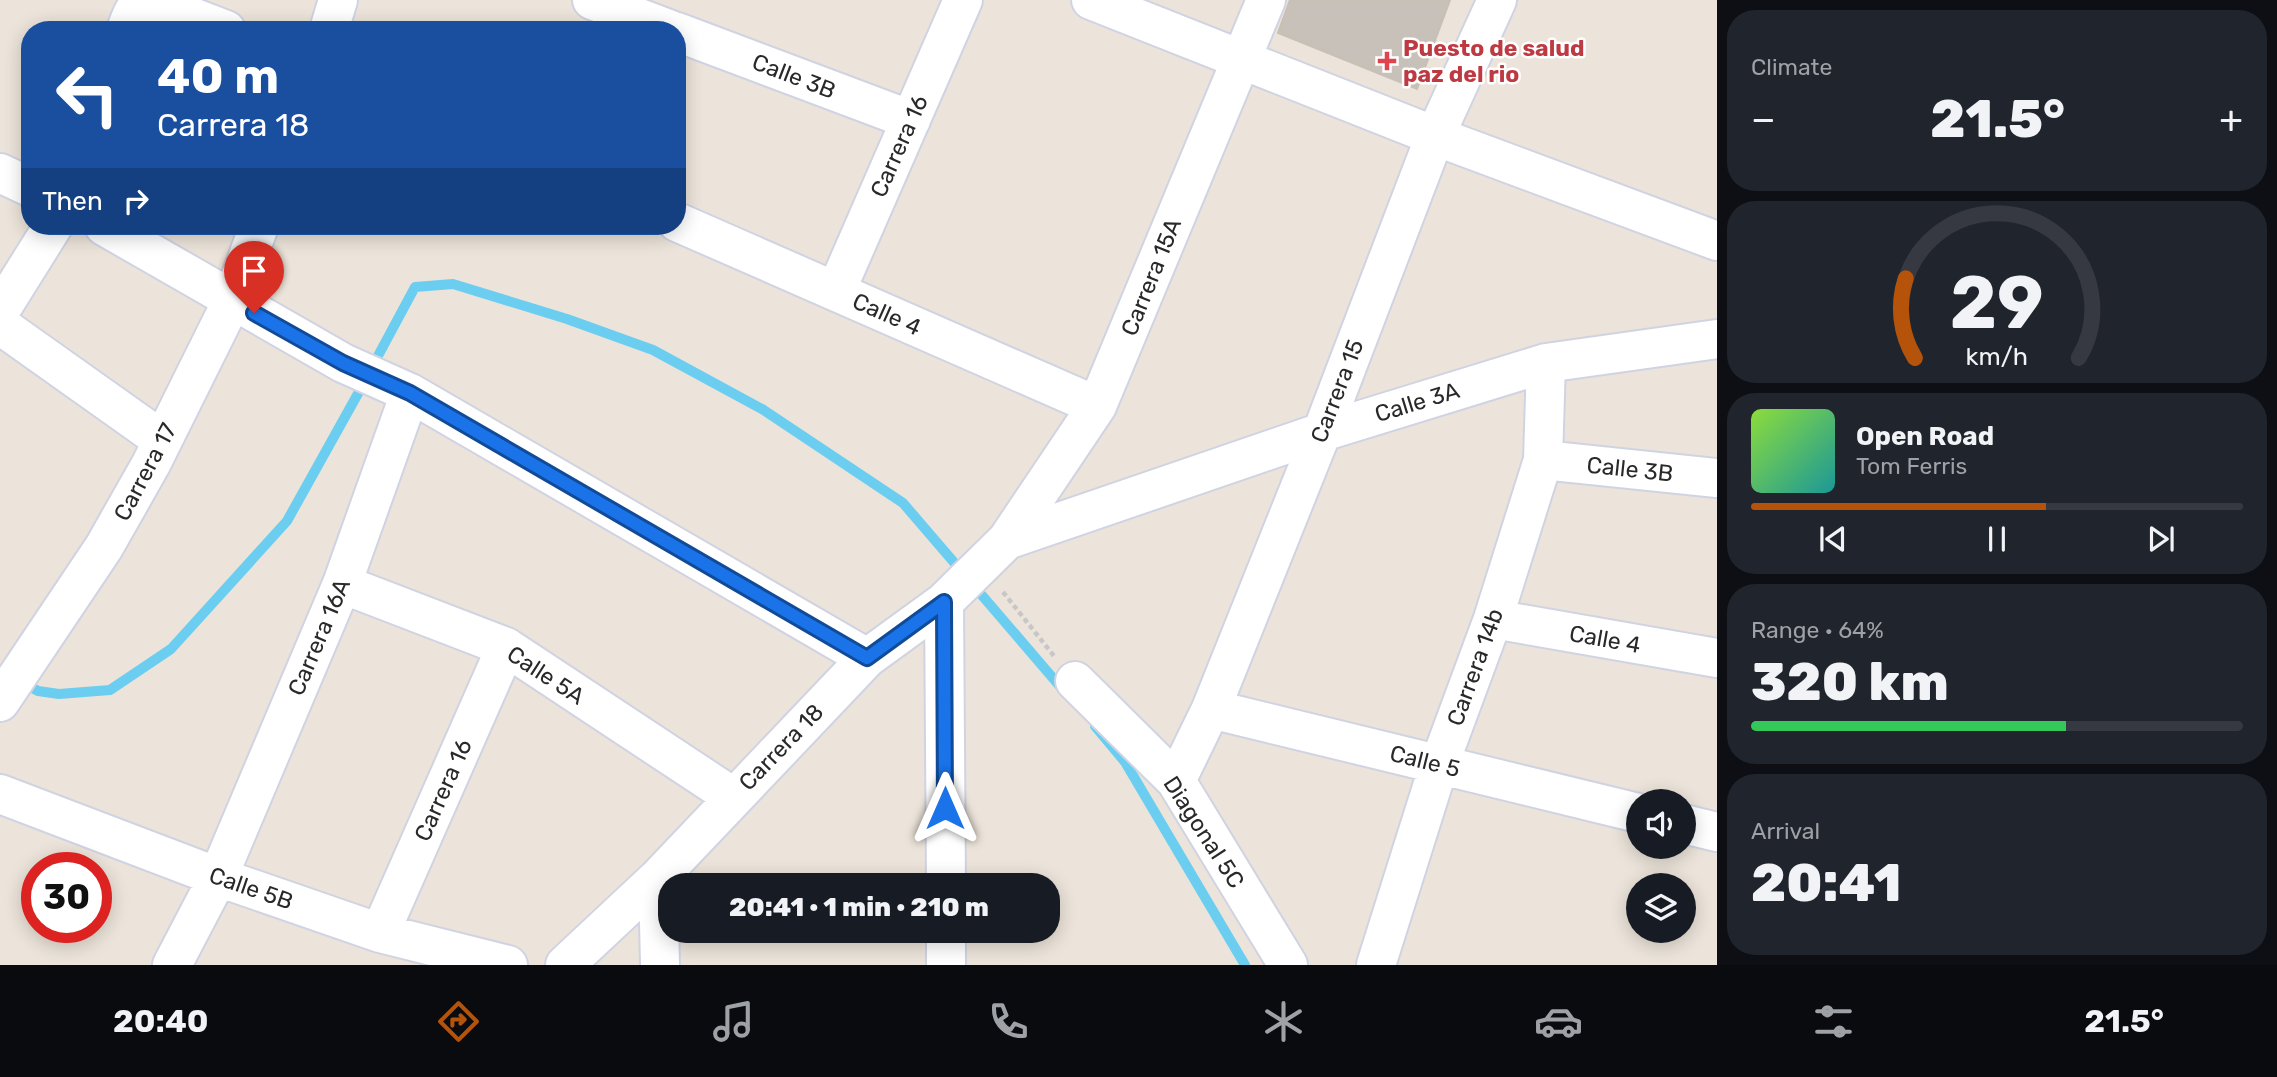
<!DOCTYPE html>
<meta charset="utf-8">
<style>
body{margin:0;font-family:Rubik,sans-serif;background:#20242c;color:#f1f3f6;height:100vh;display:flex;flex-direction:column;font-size:26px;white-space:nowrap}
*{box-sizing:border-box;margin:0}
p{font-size:23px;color:#9ea1a6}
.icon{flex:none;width:38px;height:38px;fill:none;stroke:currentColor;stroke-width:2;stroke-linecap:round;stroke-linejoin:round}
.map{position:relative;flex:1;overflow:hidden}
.side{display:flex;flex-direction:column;gap:10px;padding:10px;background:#0d0f14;width:560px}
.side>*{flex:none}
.top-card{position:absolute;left:21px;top:21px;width:665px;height:214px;border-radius:28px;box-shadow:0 4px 18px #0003;background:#1a4fa0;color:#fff;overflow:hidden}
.controls{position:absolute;left:1626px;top:789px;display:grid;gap:14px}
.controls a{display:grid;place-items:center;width:70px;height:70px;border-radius:50%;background:#171b24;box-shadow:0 4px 18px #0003;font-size:35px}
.speed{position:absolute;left:21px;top:852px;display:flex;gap:14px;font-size:35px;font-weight:700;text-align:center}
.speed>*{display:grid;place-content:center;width:91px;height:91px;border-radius:50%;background:#171b24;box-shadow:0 4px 18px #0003;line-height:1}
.speed .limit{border:10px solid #d22;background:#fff;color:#111}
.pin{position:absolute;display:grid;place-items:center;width:60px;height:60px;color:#fff;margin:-72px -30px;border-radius:50% 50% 50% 0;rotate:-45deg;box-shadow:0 0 7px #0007}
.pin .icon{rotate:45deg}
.me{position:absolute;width:77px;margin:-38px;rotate:0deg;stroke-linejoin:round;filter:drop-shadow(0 0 5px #0008)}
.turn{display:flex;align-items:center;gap:24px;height:147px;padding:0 21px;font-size:32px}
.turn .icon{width:91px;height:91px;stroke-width:2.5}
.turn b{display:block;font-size:49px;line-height:60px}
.then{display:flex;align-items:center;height:66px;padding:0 21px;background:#0003;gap:14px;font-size:26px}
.big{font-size:52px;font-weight:800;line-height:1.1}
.side .card{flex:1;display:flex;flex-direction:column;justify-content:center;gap:10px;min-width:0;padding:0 24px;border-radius:28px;background:#20242c}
.side .dial{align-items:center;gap:0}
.dial svg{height:182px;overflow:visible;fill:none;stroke:#363941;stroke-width:7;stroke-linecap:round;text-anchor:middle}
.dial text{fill:#f1f3f6;stroke:none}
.song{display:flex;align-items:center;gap:21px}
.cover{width:84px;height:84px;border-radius:10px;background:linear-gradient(135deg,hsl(90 70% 55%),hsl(180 70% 35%))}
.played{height:7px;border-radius:4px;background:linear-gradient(90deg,#b45309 60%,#363941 60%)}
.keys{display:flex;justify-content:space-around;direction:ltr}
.heat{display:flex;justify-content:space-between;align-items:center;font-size:38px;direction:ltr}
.charge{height:10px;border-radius:5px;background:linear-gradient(90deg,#34c759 64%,#363941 0)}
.trip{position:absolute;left:658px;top:873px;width:402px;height:70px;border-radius:28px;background:#171b24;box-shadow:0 4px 18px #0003;font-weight:800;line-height:70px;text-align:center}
.tabs{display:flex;height:112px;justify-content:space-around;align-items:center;background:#090b0e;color:#9ea1a6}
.tabs .icon{width:49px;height:49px}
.tabs .active{color:#b45309}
.tabs b{font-size:32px;color:#f1f3f6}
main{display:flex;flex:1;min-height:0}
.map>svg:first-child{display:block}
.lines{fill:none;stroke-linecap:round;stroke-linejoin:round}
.stream{stroke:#6bcef0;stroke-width:10}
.building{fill:#c7c1ba;stroke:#c7c0b4;stroke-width:2}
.minor-casing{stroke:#d0d3e2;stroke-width:42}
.path{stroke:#c7c7c7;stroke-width:4.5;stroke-dasharray:5 3.5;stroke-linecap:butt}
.minor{stroke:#fff;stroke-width:38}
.route-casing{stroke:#114b97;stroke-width:18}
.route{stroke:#1a73e8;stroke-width:12}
.health-dot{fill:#e0444e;stroke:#fff;stroke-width:2.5}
.labels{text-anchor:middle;stroke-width:5;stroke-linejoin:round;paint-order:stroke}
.health-label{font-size:23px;font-weight:bold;fill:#be3a42;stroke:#fff;text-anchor:start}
.street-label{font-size:23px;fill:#292929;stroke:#fff}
</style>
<main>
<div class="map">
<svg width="1717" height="965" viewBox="0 0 1717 965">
<rect width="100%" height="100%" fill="#ece4da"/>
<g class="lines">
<path class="stream" d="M372 367 415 287 453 284 567 319 653 350 762 409 903 503 964 574
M974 586 1064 691
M23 683 38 691 59 694 110 690 171 649 287 521 365 381
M1095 726 1125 762 1245 965"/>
</g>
<path class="building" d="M1290 0H1450L1417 89 1278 33Z"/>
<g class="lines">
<defs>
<path id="minor" d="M148 0 226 30
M592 0 671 30
M1091 0 1435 136 1717 241
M126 30C131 17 133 7 146 0
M329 30 338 0
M677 32 911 120
M0 173 30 187
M677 222 1097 406
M104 226 343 363 410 393 867 658
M836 291 963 0
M0 311 53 226
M0 325 162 440
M1543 460 1717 478
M1007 540 1322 432 1546 363 1717 339
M342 584 506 647 733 797
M944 602 946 886
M1493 619 1717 658
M1075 681 1176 781 1288 965
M0 702 104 547 151 464 232 301 259 226
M1211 709 1638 813
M1176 781 1211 709 1322 432 1435 136 1497 0
M0 794 218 877 380 933 508 965
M1684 824 1717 832
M658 878 660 965
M946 931V965
M380 933 506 647
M172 965 218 877 342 584 410 393
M565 965 658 878 867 658 944 602 1007 540 1097 406 1266 0
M1376 965 1439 765 1493 619 1543 460 1546 363"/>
</defs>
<use href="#minor" class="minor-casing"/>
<path class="path" d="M1003 592 1054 656"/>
<use href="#minor" class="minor"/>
</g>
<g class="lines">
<defs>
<path id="route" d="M254 313 343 363 410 393 867 658 944 602 945 808"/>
</defs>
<use href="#route" class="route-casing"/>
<use href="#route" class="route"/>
</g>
<path class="health-dot" d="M1383.5 50.5h7v7h7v7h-7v7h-7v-7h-7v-7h7z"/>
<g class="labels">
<g class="health-label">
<text x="1403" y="56">Puesto de salud<tspan x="1403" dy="26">paz del rio</tspan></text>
</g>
<g class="street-label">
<text transform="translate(794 76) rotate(21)" y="8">Calle 3B</text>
<text transform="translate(899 146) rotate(-66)" y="8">Carrera 16</text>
<text transform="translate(1151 277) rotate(-68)" y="8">Carrera 15A</text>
<text transform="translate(887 314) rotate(24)" y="8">Calle 4</text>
<text transform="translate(1337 391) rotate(-69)" y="8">Carrera 15</text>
<text transform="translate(1417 402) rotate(-17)" y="8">Calle 3A</text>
<text transform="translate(1630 469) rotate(6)" y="8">Calle 3B</text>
<text transform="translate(145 472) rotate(-62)" y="8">Carrera 17</text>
<text transform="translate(319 637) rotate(-67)" y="8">Carrera 16A</text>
<text transform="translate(1605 639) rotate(10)" y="8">Calle 4</text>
<text transform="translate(1475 667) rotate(-70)" y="8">Carrera 14b</text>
<text transform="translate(546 675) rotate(33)" y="8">Calle 5A</text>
<text transform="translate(781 747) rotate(-46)" y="8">Carrera 18</text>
<text transform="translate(1425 761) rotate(14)" y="8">Calle 5</text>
<text transform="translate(443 790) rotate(-66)" y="8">Carrera 16</text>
<text transform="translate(1204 832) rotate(57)" y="8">Diagonal 5C</text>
<text transform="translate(251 888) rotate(19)" y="8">Calle 5B</text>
</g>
</g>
</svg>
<div class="controls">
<a><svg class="icon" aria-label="sound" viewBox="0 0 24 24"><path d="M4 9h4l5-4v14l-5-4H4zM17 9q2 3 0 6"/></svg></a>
<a><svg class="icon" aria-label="layers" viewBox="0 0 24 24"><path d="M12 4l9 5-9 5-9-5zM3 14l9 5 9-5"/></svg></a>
</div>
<div class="speed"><div class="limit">30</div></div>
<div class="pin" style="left:254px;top:313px;background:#d93025"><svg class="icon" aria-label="arrive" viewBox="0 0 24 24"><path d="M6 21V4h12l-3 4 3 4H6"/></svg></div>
<svg class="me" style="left:945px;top:808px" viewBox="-20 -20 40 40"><path d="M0-17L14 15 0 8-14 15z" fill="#1a73e8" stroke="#fff" stroke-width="4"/></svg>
<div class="trip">20:41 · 1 min · 210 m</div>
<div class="top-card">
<div class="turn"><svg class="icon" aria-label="left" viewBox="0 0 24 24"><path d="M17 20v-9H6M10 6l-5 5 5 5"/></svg><div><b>40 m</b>Carrera 18</div></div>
<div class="then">Then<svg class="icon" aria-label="right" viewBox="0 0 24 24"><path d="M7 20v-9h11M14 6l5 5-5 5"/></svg></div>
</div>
</div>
<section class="side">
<div class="card"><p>Climate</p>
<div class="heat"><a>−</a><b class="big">21.5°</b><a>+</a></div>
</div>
<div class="card dial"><svg viewBox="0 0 100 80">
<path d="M14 69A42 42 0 1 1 86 69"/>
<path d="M14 69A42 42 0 0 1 10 34" stroke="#b45309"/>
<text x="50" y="56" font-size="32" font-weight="700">29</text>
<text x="50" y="72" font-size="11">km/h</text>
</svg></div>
<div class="card">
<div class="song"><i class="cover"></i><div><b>Open Road</b><p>Tom Ferris</p></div></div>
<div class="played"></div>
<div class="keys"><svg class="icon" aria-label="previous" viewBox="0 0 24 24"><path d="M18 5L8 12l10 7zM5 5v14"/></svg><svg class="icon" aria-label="pause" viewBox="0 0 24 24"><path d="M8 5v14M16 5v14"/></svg><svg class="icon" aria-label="next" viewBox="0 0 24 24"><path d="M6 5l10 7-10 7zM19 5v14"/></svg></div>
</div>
<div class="card"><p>Range · 64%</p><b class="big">320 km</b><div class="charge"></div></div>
<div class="card"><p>Arrival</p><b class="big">20:41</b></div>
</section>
</main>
<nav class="tabs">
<b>20:40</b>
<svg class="icon active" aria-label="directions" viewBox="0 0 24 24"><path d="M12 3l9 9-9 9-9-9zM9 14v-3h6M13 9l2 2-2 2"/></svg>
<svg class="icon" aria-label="music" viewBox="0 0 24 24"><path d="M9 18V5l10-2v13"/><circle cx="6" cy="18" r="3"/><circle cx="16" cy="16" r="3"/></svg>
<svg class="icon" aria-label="phone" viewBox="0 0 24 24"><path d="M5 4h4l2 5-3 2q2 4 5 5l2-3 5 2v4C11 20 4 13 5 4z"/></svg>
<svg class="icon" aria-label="climate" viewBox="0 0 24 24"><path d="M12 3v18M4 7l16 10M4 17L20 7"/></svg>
<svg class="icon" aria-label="car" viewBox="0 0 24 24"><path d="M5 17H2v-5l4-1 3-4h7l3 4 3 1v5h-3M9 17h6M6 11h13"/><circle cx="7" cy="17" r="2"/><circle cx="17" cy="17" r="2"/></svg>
<svg class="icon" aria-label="filters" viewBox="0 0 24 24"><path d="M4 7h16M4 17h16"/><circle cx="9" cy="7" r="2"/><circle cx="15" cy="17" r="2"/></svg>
<b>21.5°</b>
</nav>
